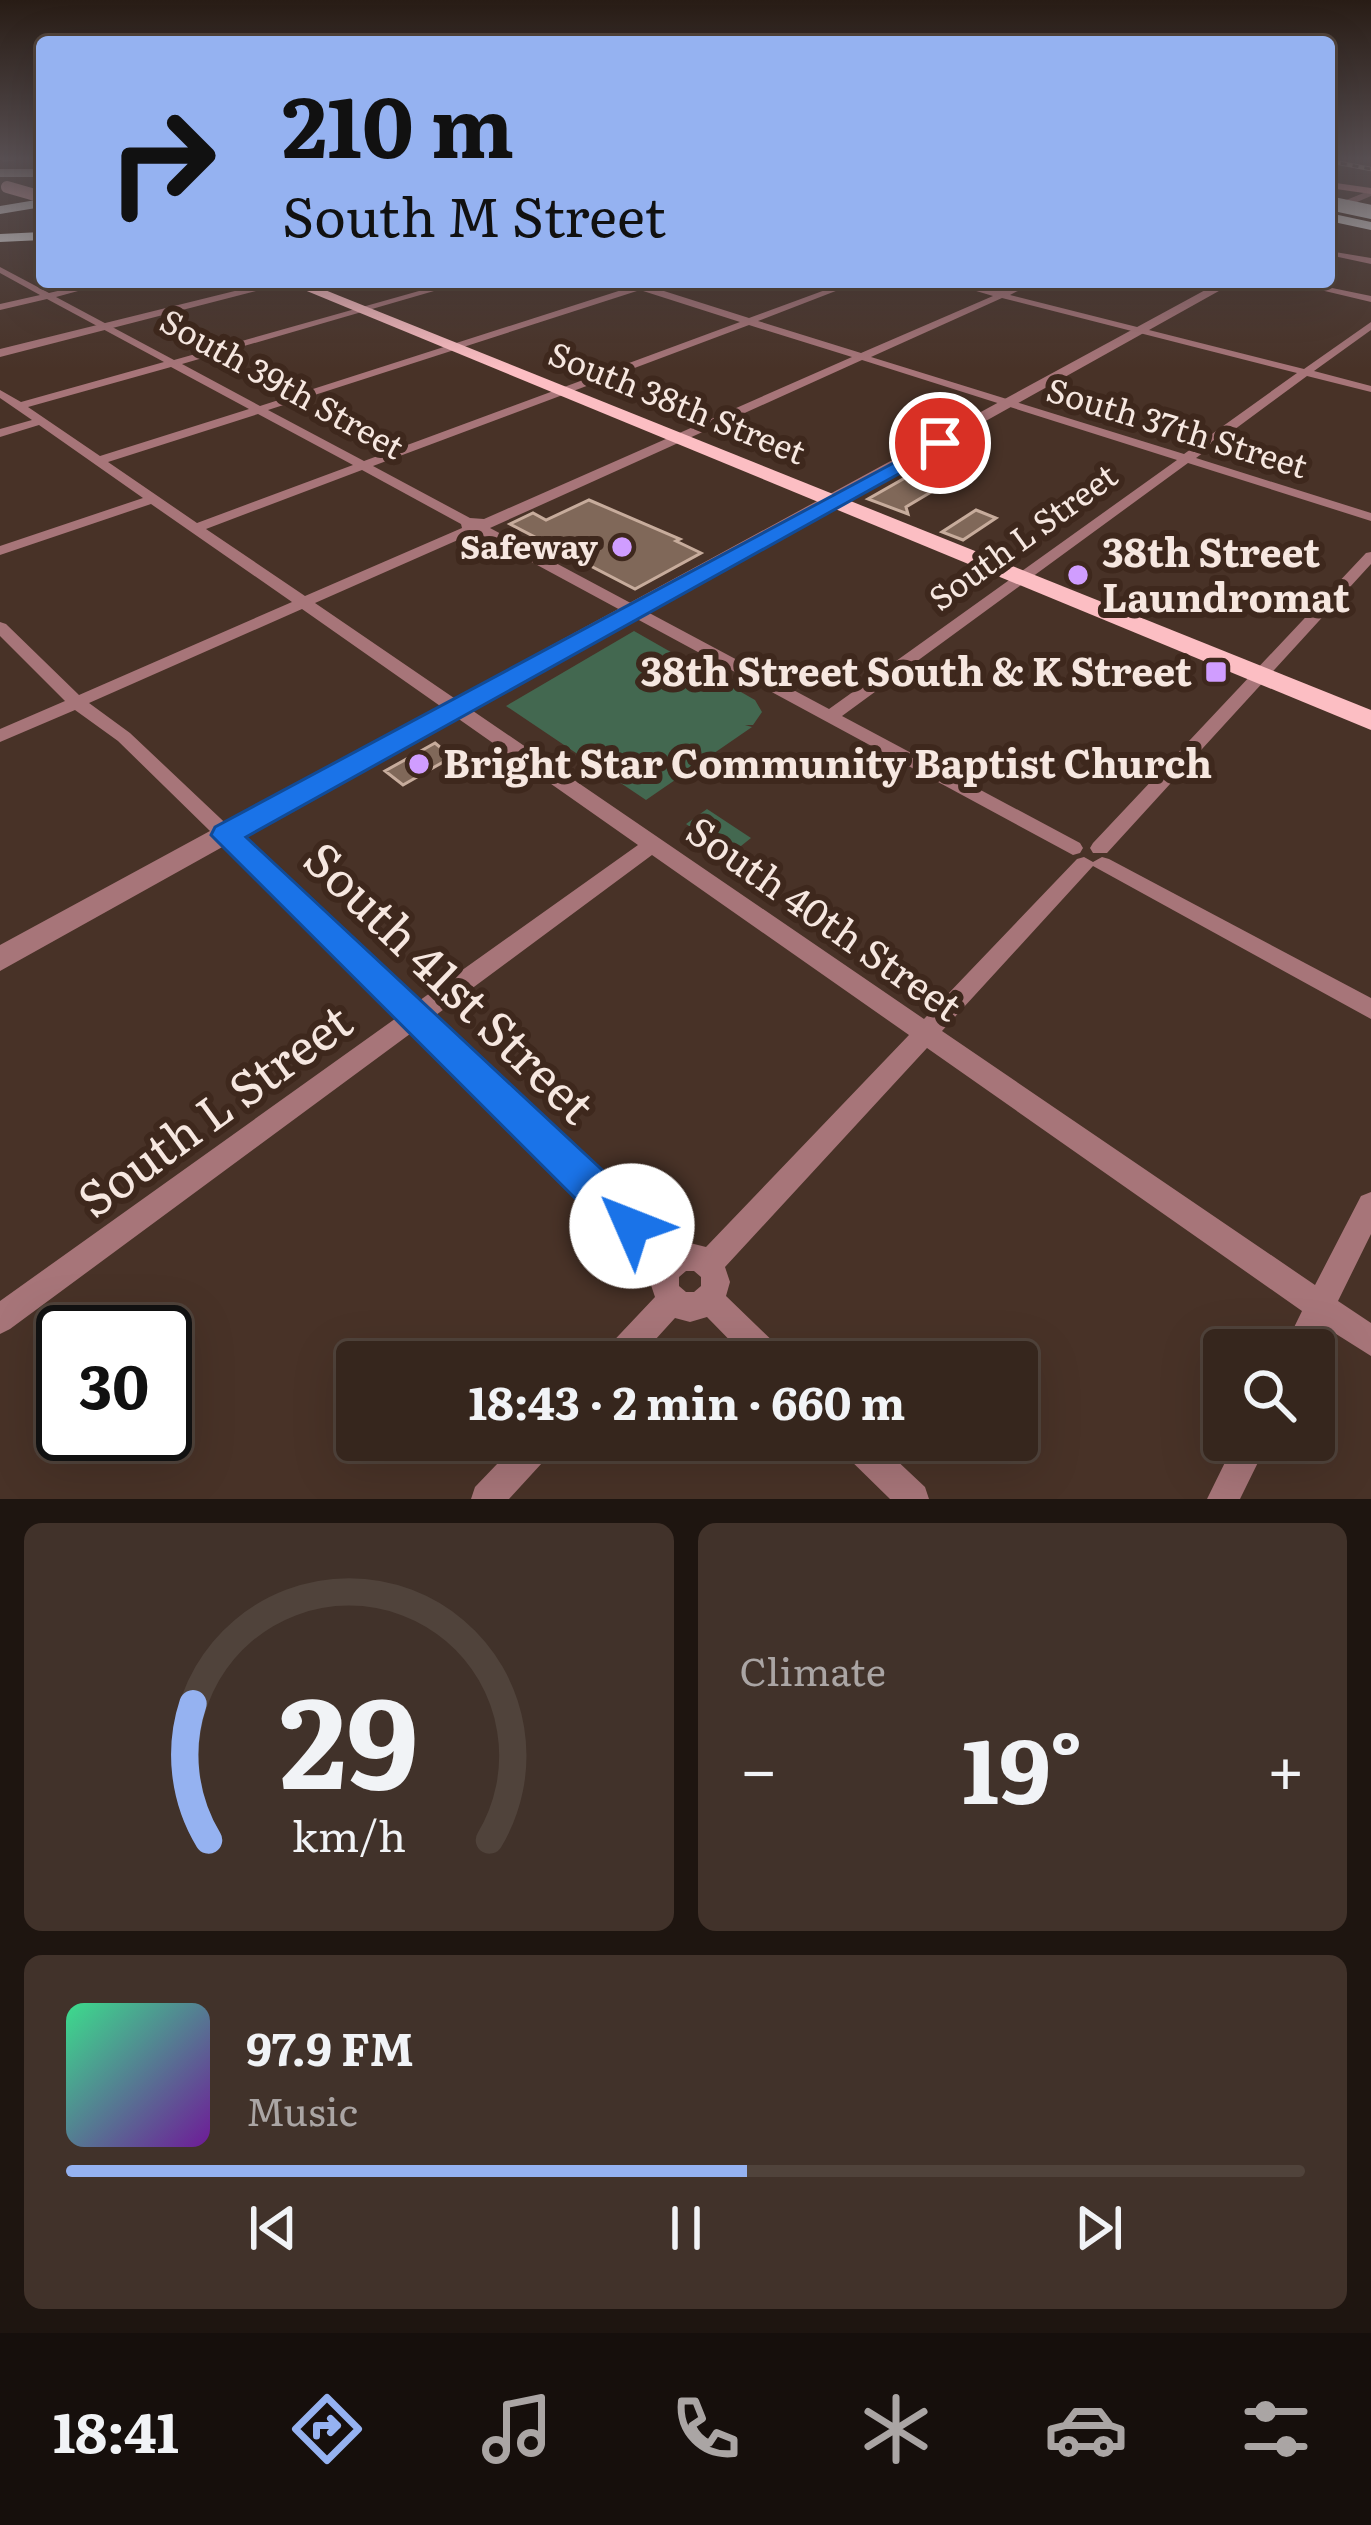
<!DOCTYPE html>
<meta charset="utf-8">
<style>
body{margin:0;font-family:Literata,serif;background:#41322a;color:#f1f3f6;height:100vh;display:flex;flex-direction:column;font-size:45px;white-space:nowrap}
*{box-sizing:border-box;margin:0}
p{font-size:39px;color:#aaa5a4}
.icon{flex:none;width:66px;height:66px;fill:none;stroke:currentColor;stroke-width:2;stroke-linecap:round;stroke-linejoin:round}
.map{position:relative;height:1499px;overflow:hidden}
.drawer{display:flex;flex-direction:column;gap:24px;padding:24px;background:#1e1510;flex:1}
.drawer>*{flex:none}
.top-card{position:absolute;left:36px;top:36px;width:1299px;height:252px;border-radius:12px;box-shadow:0 12px 48px #0002,0 0 0 3px #50433b;background:#95b2f1;color:#111;overflow:hidden}
.controls{position:absolute;left:1203px;top:1329px;display:grid;gap:24px}
.controls a{display:grid;place-items:center;width:132px;height:132px;border-radius:12px;background:#36261d;box-shadow:0 12px 48px #0002,0 0 0 3px #50433b;font-size:60px}
.speed{position:absolute;left:36px;top:1305px;display:flex;gap:24px;font-size:60px;font-weight:700;text-align:center}
.speed>*{display:grid;place-content:center;width:156px;height:156px;border-radius:50%;background:#36261d;box-shadow:0 12px 48px #0002,0 0 0 3px #50433b;line-height:1}
.speed .limit{border:6px solid #111;border-radius:18px;background:#fff;color:#111}
.pin{position:absolute;display:grid;place-items:center;width:102px;height:102px;color:#fff;margin:-51px;border:6px solid #fff;border-radius:50%;box-shadow:0 3px 12px #0007}
.me{position:absolute;width:132px;margin:-66px;rotate:314deg;stroke-linejoin:round;filter:drop-shadow(0 0 9px #0008)}
.turn{display:flex;align-items:center;gap:42px;height:252px;padding:0 48px;font-size:54px}
.turn .icon{width:156px;height:156px;stroke-width:2.5}
.turn b{display:block;font-size:84px;line-height:102px}
.big{font-size:90px;font-weight:700;line-height:1.1}
.drawer .card{flex:1;display:flex;flex-direction:column;justify-content:center;gap:18px;min-width:0;padding:0 42px;border-radius:18px;background:#41322a}
.drawer .dial{align-items:center;gap:0}
.dial svg{height:312px;overflow:visible;fill:none;stroke:#50433b;stroke-width:7;stroke-linecap:round;text-anchor:middle}
.dial text{fill:#f1f3f6;stroke:none}
.song{display:flex;align-items:center;gap:36px}
.cover{width:144px;height:144px;border-radius:18px;background:linear-gradient(135deg,hsl(150 70% 55%),hsl(280 70% 35%))}
.played{height:12px;border-radius:6px;background:linear-gradient(90deg,#95b2f1 55%,#50433b 55%)}
.keys{display:flex;justify-content:space-around;direction:ltr}
.heat{display:flex;justify-content:space-between;align-items:center;font-size:66px;direction:ltr}
.drawer .tiles{flex:1;display:grid;gap:24px;grid-template-columns:1fr 1fr}
.card:last-child{grid-column:span 2}
.trip{position:absolute;left:336px;top:1341px;width:702px;height:120px;border-radius:12px;background:#36261d;box-shadow:0 12px 48px #0002,0 0 0 3px #50433b;font-weight:700;line-height:120px;text-align:center}
.menu{display:flex;height:192px;justify-content:space-around;align-items:center;background:#160f0c;color:#aaa5a4}
.menu .icon{width:84px;height:84px}
.menu .selected{color:#95b2f1}
.menu b{font-size:54px;color:#f1f3f6}
.map>svg:first-child{display:block}
.green{fill:#436850}
.building{fill:#806859;stroke:#c7ac9c;stroke-width:3}
.lines{fill:none;stroke-linecap:round;stroke-linejoin:round}
.minor{fill:#a77579;fill-rule:evenodd}
.tertiary{fill:#a77579;fill-rule:evenodd}
.secondary{fill:#e5979e;fill-rule:evenodd}
.primary{fill:#fcbec3;fill-rule:evenodd}
.motorway{fill:#efefef;fill-rule:evenodd}
.rail-casing{stroke:#d1c0b8;stroke-width:4.5}
.rail{stroke:#3e281d;stroke-width:3;stroke-dasharray:6;stroke-linecap:butt}
.primary-bridge{stroke:#fcbec3;stroke-width:12}
.motorway-bridge{stroke:#efefef;stroke-width:14}
.route{fill:#1a73e8;stroke:#114b97;stroke-width:3}
.poi-dot{fill:#d09dff;stroke:#3e281d;stroke-width:4.5}
.labels{text-anchor:middle;stroke-width:12;stroke-linejoin:round;paint-order:stroke}
.far-street-label{font-size:33px;fill:#f6e7e0;stroke:#3e281d}
.far-poi-label{font-size:33px;font-weight:bold;fill:#f6e7e0;stroke:#3e281d;text-anchor:end}
.poi-label{font-size:39px;font-weight:bold;fill:#f6e7e0;stroke:#3e281d;text-anchor:start}
.street-label{font-size:39px;fill:#f6e7e0;stroke:#3e281d}
.near-street-label{font-size:48px;fill:#f6e7e0;stroke:#3e281d}
</style>
<div class="map">
<svg width="1371" height="1499" viewBox="0 0 1371 1499">
<rect width="100%" height="100%" fill="#483227"/>
<path class="green" d="M634 631 755 700 762 712 753 725H745L752 727 646 800 506 706Z
M707 809 751 838 731 854 686 824Z"/>
<path class="building" d="M905 478 936 489 906 507 908 514 868 499Z
M589 500 680 539 676 541 701 553 635 589 510 524 533 513 546 520Z
M976 510 996 518 963 540 942 532Z
M435 743 452 757 403 785 385 771Z"/>
<g class="lines">
<path class="minor" d="M1329 251 1371 258V264L1329 255Z
M0 267 49 293 96 282H111L56 297 174 360 451 282H465L182 364 260 406 631 287 619 282 645 285 749 318 847 282H859L758 321 861 353 993 296 946 282C963 282 979 290 996 291 1009 292 1021 282 1035 282L1010 295 1304 369 1371 322V330L1314 371 1371 386V392L1307 376 1196 458 1371 513V521L1188 463 842 716 1080 843 1083 848 1080 853 1073 855 476 532 315 603 924 1019 1077 859 1084 857 1093 862 1102 857 1109 859 1371 998V1019L1093 866 942 1031 1315 1285 1361 1196 1371 1192V1234L1338 1301 1371 1323V1356L1325 1327 1314 1350H1283L1302 1311 927 1048 725 1267 730 1282 726 1296 783 1351 787 1362H751L707 1317 690 1322 675 1318 635 1362H600L604 1351 655 1297 650 1282 655 1267 414 1031 10 1329 0 1334V1301L399 1016 118 741 75 710 0 742V729L65 701 0 636V622L6 624 79 695 292 602 151 504 0 555V546L143 498 39 425 0 437V429L32 420 0 398V390L21 402 164 362 47 299 0 310V304L40 295 0 273ZM640 290 740 322 364 461 268 410ZM1002 298 1297 373 1184 454 871 357ZM749 325 852 357 484 519 470 518 373 466ZM862 360 1177 460 829 709 490 528ZM171 367 249 409 100 456 28 407ZM258 414 353 465 197 523 108 462ZM362 470 461 524 462 528 305 596 206 529ZM302 609 638 845 416 1003 130 733 89 703ZM652 855 909 1035 706 1247 690 1243 675 1247 432 1018ZM686 1271H694L701 1277V1286L694 1292H686L679 1286V1277Z
M1287 282H1303L1371 296V302Z
M1371 552V564L1107 853H1093L1090 848 1093 843 1366 553Z
M520 1440H558L553 1451 509 1499H471L475 1487Z
M836 1440H875L925 1487 929 1499H890L841 1451Z
M1236 1440H1269L1240 1499H1207Z"/>
<path class="tertiary" d="M0 159H22L4 162Z
M1371 190V196L1329 214V207Z
M271 282H291L0 357V349Z
M1220 282H1235L0 971V945Z"/>
<path class="secondary" d="M1329 182 1371 188V194L1329 188Z"/>
<path class="primary" d="M285 282H305L1371 710V730Z"/>
<path class="motorway" d="M0 169H42V177H0Z
M42 199V207L0 214V206Z
M1329 213 1371 222V230L1329 221Z
M42 232V240L0 242V234Z"/>
<defs>
<path id="rail" d="M1329 161 1371 169"/>
</defs>
<use href="#rail" class="rail-casing"/>
<use href="#rail" class="rail"/>
<path class="primary-bridge" d="M7 187 42 197"/>
<path class="motorway-bridge" d="M1329 203 1371 212"/>
</g>
<linearGradient id="sky" x2="0" y2="1"><stop stop-color="#281c15"/><stop offset="0.43" stop-color="#584f52"/><stop offset="1" stop-color="#584f52" stop-opacity="0"/></linearGradient>
<rect width="1371" height="369" fill="url(#sky)"/>
<path class="route" d="M940 438 947 440V447L246 837 646 1211 653 1226 646 1240 632 1246 617 1240 211 835 215 827Z"/>
<g class="poi-dot">
<circle cx="622" cy="547" r="12"/>
<circle cx="1078" cy="575" r="12"/>
<rect x="1204" y="660" width="24" height="24" rx="6"/>
<circle cx="419" cy="764" r="12"/>
</g>
<g class="labels">
<g class="far-street-label">
<text transform="translate(282 384) rotate(29)" y="12">South 39th Street</text>
<text transform="translate(677 403) rotate(22)" y="12">South 38th Street</text>
<text transform="translate(1177 428) rotate(17)" y="12">South 37th Street</text>
<text transform="translate(1023 537) rotate(-36)" y="12">South L Street</text>
</g>
<g class="far-poi-label">
<text x="598" y="559">Safeway</text>
</g>
<g class="poi-label">
<text x="1102" y="567">38th Street<tspan x="1102" dy="45">Laundromat</tspan></text>
<text x="1192" y="686" text-anchor="end">38th Street South &amp; K Street</text>
<text x="443" y="778">Bright Star Community Baptist Church</text>
</g>
<g class="street-label">
<text transform="translate(824 919) rotate(35)" y="14">South 40th Street</text>
</g>
<g class="near-street-label">
<text transform="translate(449 983) rotate(44)" y="17">South 41st Street</text>
<text transform="translate(215 1111) rotate(-36)" y="17">South L Street</text>
</g>
</g>
</svg>
<div class="controls">
<a><svg class="icon" aria-label="search" viewBox="0 0 24 24"><circle cx="10" cy="10" r="6"/><path d="M15 15l6 6"/></svg></a>
</div>
<div class="speed"><div class="limit">30</div></div>
<div class="pin" style="left:940px;top:443px;background:#d93025"><svg class="icon" aria-label="arrive" viewBox="0 0 24 24"><path d="M6 21V4h12l-3 4 3 4H6"/></svg></div>
<svg class="me" style="left:632px;top:1226px" viewBox="-20 -20 40 40"><circle r="19" fill="#fff"/><path d="M0-13L10 11 0 6-10 11z" fill="#1a73e8"/></svg>
<div class="trip">18:43 · 2 min · 660 m</div>
<div class="top-card">
<div class="turn"><svg class="icon" aria-label="right" viewBox="0 0 24 24"><path d="M7 20v-9h11M14 6l5 5-5 5"/></svg><div><b>210 m</b>South M Street</div></div>
</div>
</div>
<section class="drawer">
<div class="tiles">
<div class="card dial"><svg viewBox="0 0 100 80">
<path d="M14 69A42 42 0 1 1 86 69"/>
<path d="M14 69A42 42 0 0 1 10 34" stroke="#95b2f1"/>
<text x="50" y="56" font-size="32" font-weight="700">29</text>
<text x="50" y="72" font-size="11">km/h</text>
</svg></div>
<div class="card"><p>Climate</p>
<div class="heat"><a>−</a><b class="big">19°</b><a>+</a></div>
</div>
<div class="card">
<div class="song"><i class="cover"></i><div><b>97.9 FM</b><p>Music</p></div></div>
<div class="played"></div>
<div class="keys"><svg class="icon" aria-label="previous" viewBox="0 0 24 24"><path d="M18 5L8 12l10 7zM5 5v14"/></svg><svg class="icon" aria-label="pause" viewBox="0 0 24 24"><path d="M8 5v14M16 5v14"/></svg><svg class="icon" aria-label="next" viewBox="0 0 24 24"><path d="M6 5l10 7-10 7zM19 5v14"/></svg></div>
</div>
</div>
</section>
<nav class="menu">
<b>18:41</b>
<svg class="icon selected" aria-label="directions" viewBox="0 0 24 24"><path d="M12 3l9 9-9 9-9-9zM9 14v-3h6M13 9l2 2-2 2"/></svg>
<svg class="icon" aria-label="music" viewBox="0 0 24 24"><path d="M9 18V5l10-2v13"/><circle cx="6" cy="18" r="3"/><circle cx="16" cy="16" r="3"/></svg>
<svg class="icon" aria-label="phone" viewBox="0 0 24 24"><path d="M5 4h4l2 5-3 2q2 4 5 5l2-3 5 2v4C11 20 4 13 5 4z"/></svg>
<svg class="icon" aria-label="climate" viewBox="0 0 24 24"><path d="M12 3v18M4 7l16 10M4 17L20 7"/></svg>
<svg class="icon" aria-label="car" viewBox="0 0 24 24"><path d="M5 17H2v-5l4-1 3-4h7l3 4 3 1v5h-3M9 17h6M6 11h13"/><circle cx="7" cy="17" r="2"/><circle cx="17" cy="17" r="2"/></svg>
<svg class="icon" aria-label="filters" viewBox="0 0 24 24"><path d="M4 7h16M4 17h16"/><circle cx="9" cy="7" r="2"/><circle cx="15" cy="17" r="2"/></svg>
</nav>
